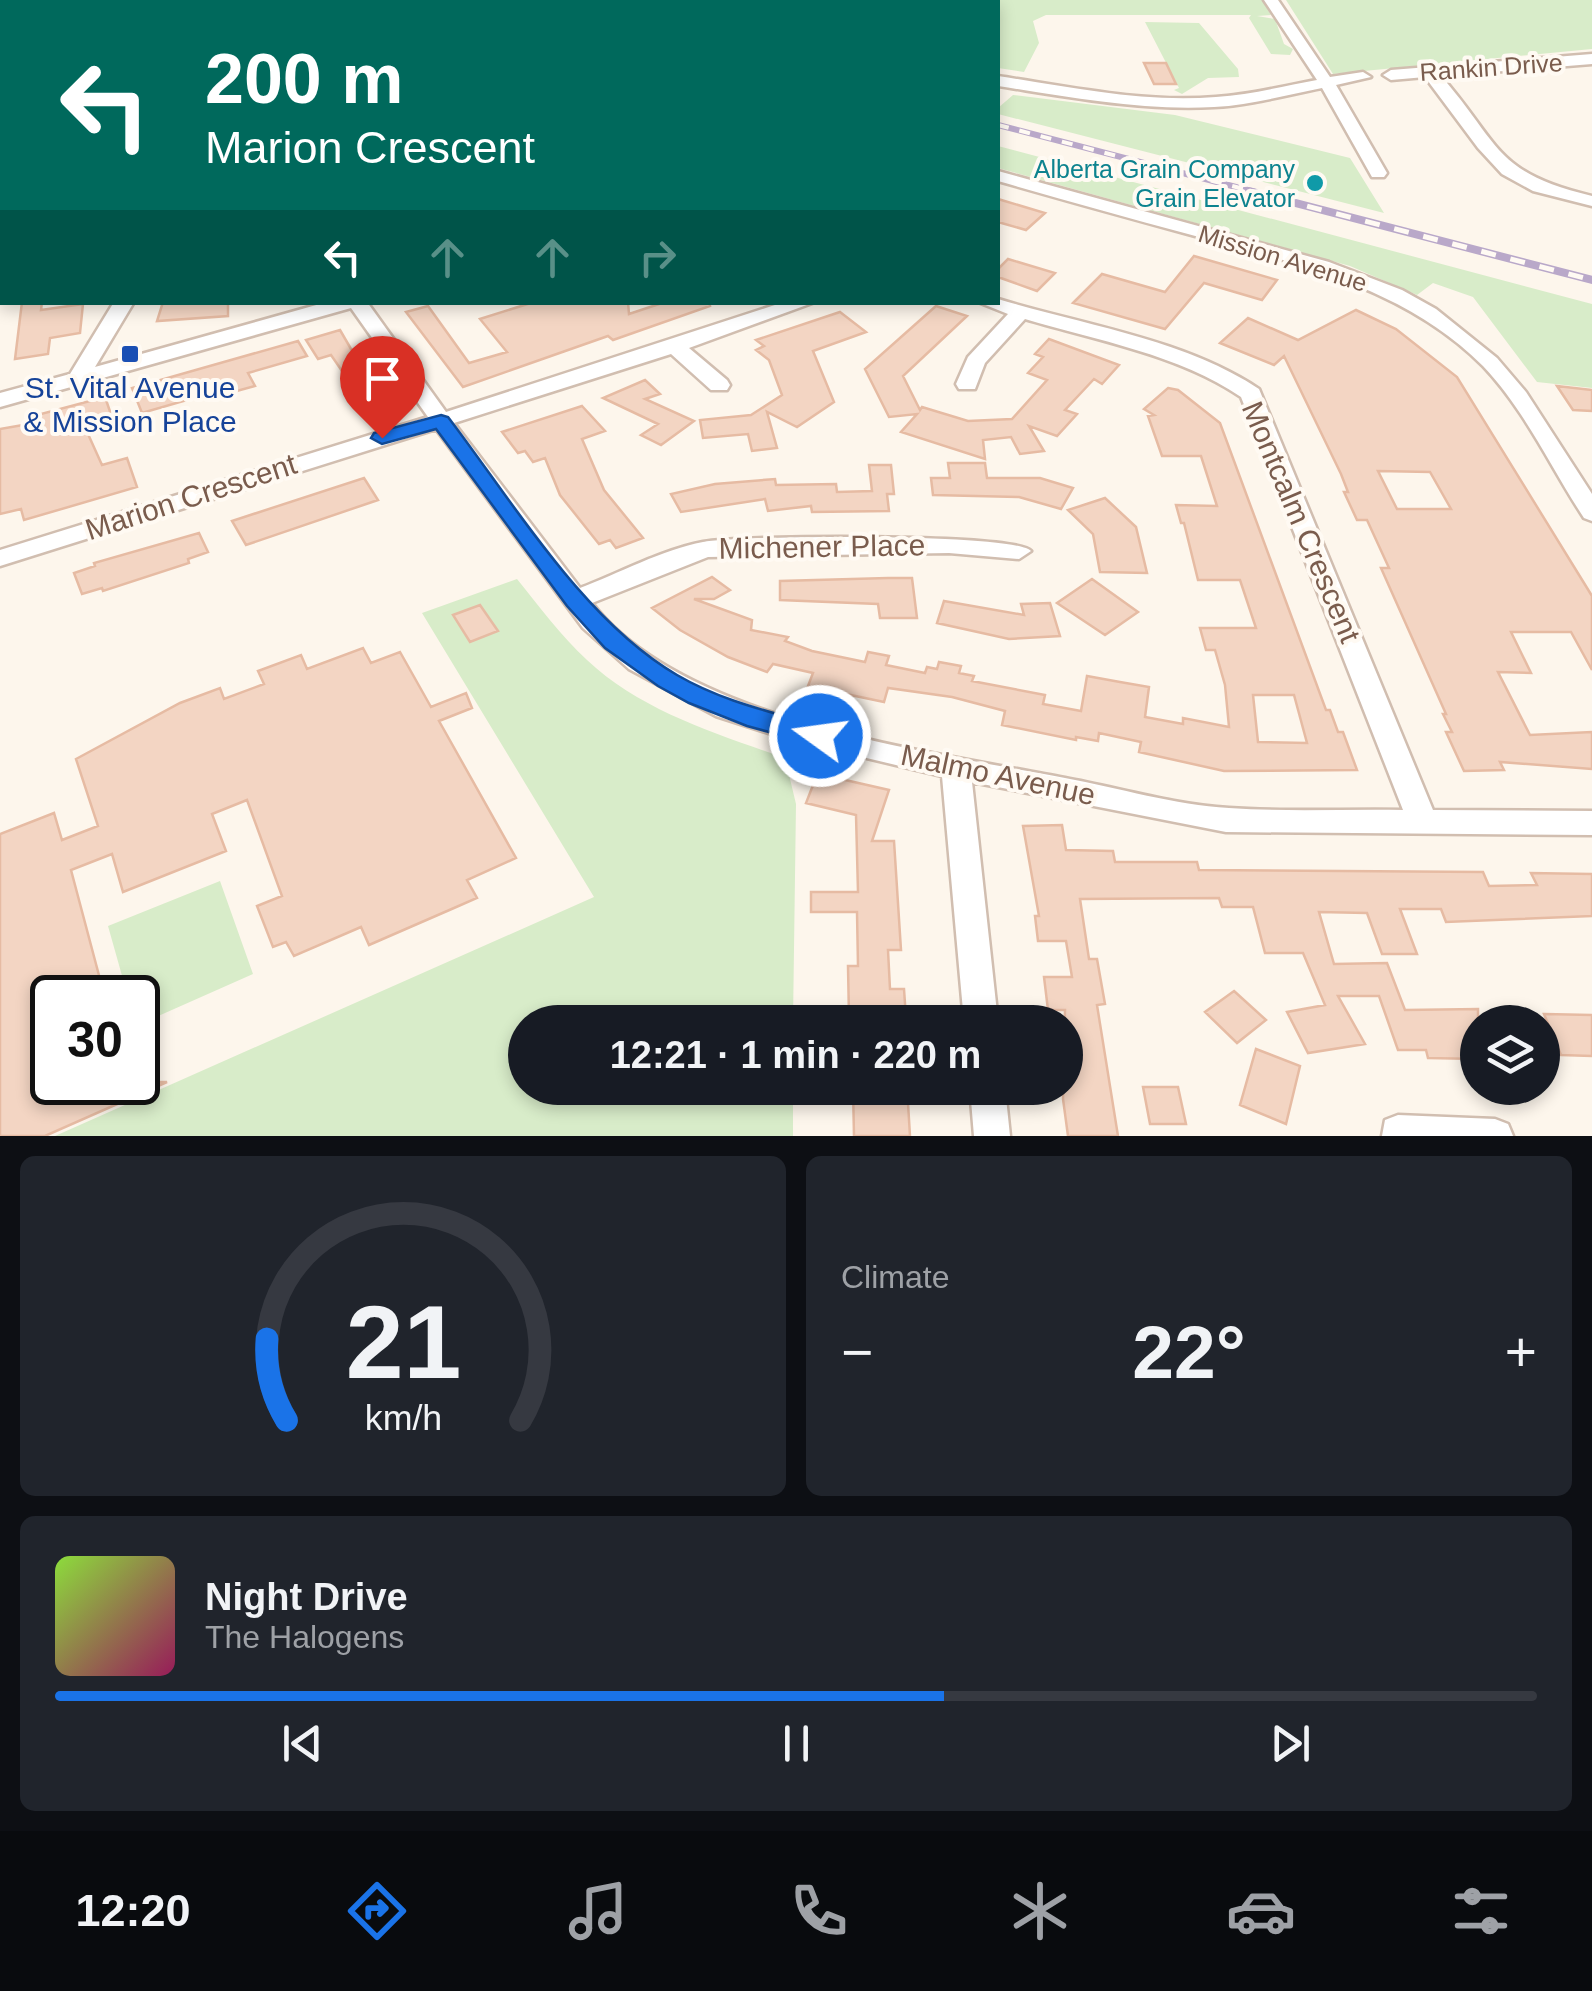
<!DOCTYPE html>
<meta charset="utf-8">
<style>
body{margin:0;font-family:Arial,sans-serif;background:#20242c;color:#f1f3f6;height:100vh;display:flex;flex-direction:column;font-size:38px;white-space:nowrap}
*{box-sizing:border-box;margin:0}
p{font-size:32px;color:#9ea1a6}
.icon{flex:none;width:55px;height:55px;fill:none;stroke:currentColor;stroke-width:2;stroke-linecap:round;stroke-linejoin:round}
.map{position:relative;height:1136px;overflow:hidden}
.side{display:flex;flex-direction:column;gap:20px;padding:20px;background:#0d0f14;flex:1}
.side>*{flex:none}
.banner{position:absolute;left:0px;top:0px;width:1000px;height:305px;box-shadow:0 5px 15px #0003;background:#00695c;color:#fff;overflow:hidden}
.controls{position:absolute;left:1460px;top:1005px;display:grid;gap:20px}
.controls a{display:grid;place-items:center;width:100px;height:100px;border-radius:50%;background:#171b24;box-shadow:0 5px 15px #0003;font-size:50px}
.speed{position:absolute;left:30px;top:975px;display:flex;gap:20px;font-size:50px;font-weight:700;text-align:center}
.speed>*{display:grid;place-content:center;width:130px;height:130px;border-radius:50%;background:#171b24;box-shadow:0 5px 15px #0003;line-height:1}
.speed .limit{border:5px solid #111;border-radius:15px;background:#fff;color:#111}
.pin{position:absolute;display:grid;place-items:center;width:85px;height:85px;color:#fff;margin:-102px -42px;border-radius:50% 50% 50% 0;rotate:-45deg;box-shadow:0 0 10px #0007}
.pin .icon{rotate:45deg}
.me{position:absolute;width:110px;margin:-55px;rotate:284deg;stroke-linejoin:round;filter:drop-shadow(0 0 8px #0008)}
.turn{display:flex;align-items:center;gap:35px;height:210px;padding:0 40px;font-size:45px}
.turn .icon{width:130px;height:130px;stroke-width:2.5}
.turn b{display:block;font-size:70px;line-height:85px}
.lanes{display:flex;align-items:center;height:95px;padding:0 40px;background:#0003;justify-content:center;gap:50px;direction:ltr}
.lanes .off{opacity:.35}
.big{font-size:75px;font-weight:600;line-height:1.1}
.side .tile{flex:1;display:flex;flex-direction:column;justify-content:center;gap:15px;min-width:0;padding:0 35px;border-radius:15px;background:#20242c}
.side .dial{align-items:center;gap:0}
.dial svg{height:260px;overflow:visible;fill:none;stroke:#363941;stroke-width:7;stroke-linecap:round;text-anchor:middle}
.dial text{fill:#f1f3f6;stroke:none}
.song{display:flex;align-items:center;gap:30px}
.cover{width:120px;height:120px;border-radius:15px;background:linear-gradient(135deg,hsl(90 70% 55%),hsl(330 70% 35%))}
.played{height:10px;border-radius:5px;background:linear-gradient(90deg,#1a73e8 60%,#363941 60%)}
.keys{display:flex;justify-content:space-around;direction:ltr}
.heat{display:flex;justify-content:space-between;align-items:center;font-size:55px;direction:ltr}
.side .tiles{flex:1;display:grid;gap:20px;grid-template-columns:1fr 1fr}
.tile:last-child{grid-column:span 2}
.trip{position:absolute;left:508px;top:1005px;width:575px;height:100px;border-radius:50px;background:#171b24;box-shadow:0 5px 15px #0003;font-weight:600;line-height:100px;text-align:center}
.menu{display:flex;height:160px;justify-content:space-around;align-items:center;background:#090b0e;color:#9ea1a6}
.menu .icon{width:70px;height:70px}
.menu .selected{color:#1a73e8}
.menu b{font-size:45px;color:#f1f3f6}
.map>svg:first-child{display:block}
.green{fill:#d8ecc9}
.building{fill:#f3d5c3;stroke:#e6bba3;stroke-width:2.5;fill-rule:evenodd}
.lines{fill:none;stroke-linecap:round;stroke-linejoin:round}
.minor-casing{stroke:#d1beb0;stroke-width:5}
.minor{fill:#fff;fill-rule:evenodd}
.rail-far1-casing{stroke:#b9a8c9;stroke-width:6}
.rail-casing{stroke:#b9a8c9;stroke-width:8}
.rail-far1{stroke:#fffaf3;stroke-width:4;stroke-dasharray:11;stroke-linecap:butt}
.rail{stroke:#fffaf3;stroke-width:5;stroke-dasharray:15;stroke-linecap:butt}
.route{fill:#1a73e8;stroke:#114b97;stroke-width:2.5}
.culture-dot{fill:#0f9aa8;stroke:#fffaf3;stroke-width:4}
.transit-dot{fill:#1a4fb4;stroke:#fffaf3;stroke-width:4}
.labels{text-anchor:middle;stroke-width:8;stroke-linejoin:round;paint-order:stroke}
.far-street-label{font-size:25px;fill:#7a5c4d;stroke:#fffaf3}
.far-culture-label{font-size:25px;fill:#0d838f;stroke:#fffaf3;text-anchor:end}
.transit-label{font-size:30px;fill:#164399;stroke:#fffaf3}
.street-label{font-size:30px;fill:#7a5c4d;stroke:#fffaf3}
</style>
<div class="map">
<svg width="1592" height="1136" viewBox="0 0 1592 1136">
<rect width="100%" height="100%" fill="#fdf6ec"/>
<path class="green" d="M0 0H537L542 2H2L0 45Z
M549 0H1262L1271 15 1257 16 1275 19 1284 44 1293 49 1290 55 1271 54 1249 18 1251 15H1046L1033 21 1039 43 1024 72 998 68V2Z
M1286 0H1592V49L1333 74Z
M1145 22 1199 23 1238 69 1239 77 1208 78 1182 94 1174 90 1179 88Z
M1013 95 1175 115 1350 158 1384 213 998 114V108Z
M998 146 1592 304V388L1537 382 1473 297 1433 283 1417 295 1350 266 998 168Z
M517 579C539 606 561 636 587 660 641 711 717 734 785 758L796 804 793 1022H525V1088H793V1136H55L594 897 422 613Z
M220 881 253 974 138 1025V998L128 997 108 926Z"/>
<path class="building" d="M1144 63H1166L1176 84H1154Z
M998 199 1045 213 1026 230 998 222Z
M1194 256 1277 280 1262 300 1204 283 1165 329 1073 303 1102 274 1165 292Z
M1008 259 1055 273 1037 291 998 277V269Z
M22 302H42L41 310 83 304 80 333 50 338 48 354 15 359Z
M163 302H228V316L157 321Z
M534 302H628L629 314 665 302H709L710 306 613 340 608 336 463 387 406 312 428 306 469 363 507 352 480 319Z
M936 306 967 316 903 376 920 410 922 407 968 421 1012 419 1047 380 1028 373 1043 357 1035 354 1049 339 1119 365 1102 384 1094 379 1065 410 1077 414 1057 436 1029 426 1044 451 1020 454 1011 437 983 440 985 459 901 432 917 414 889 417 865 369Z
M1356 310 1396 329 1457 377 1592 596V670L1571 632H1511L1531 673 1498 672 1530 735 1592 732V769L1500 762 1504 770 1464 771 1446 732H1452L1443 714H1446L1381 568H1389L1367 520H1357L1344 492H1348L1341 474 1284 356 1274 365 1220 343 1248 318 1298 340ZM1378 471 1430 472 1451 509H1397Z
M840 312 866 332 813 351 834 402 797 427 767 412 777 448 752 451 748 434 703 438 700 420 751 415 782 395 769 360 756 350 764 346 756 340Z
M340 330 351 349 362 365 342 371 331 355 318 359 306 340Z
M298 341 307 356 248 373 255 386 233 392 227 381 183 393 187 400 142 413 132 388Z
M645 380 660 394 645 399 694 421 661 445 641 435 658 424 603 398Z
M1557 386 1592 390V411L1573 410Z
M1168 388 1178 390 1220 423 1326 710H1330L1338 732H1343L1357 770 1224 771 1139 752 1141 742 1099 733 1098 741 1076 737V740L1002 725 1005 711 952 697 888 688 884 702 808 686 813 673 773 664 767 672 728 657 680 630 652 608 712 577 730 590 714 599H694L752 620 751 630 788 637 785 641 812 651 865 662 868 652 889 656 886 665 925 673 927 667 937 669 939 662 961 666 959 673 974 676 972 681 1045 695 1043 704 1081 711 1087 676 1120 682 1149 687 1145 717 1183 724V718L1229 727 1225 685 1215 650H1206L1200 628H1256L1240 580H1198L1184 523H1181L1176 505 1217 506 1201 456H1162L1148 416 1154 415 1144 409ZM1253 695H1294L1307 743 1258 742Z
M105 397 115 426 88 434 102 465 127 458 137 487 24 520 21 509 0 514V429L40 422 37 415Z
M582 406 605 431 582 439 604 490 643 538 616 548 610 540 599 544 560 495 545 458 533 462 525 451 518 453 502 432Z
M948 463H985L987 478H1040L1073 488 1061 509 1019 497 933 495 931 478H950Z
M869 465H891L894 494H887L889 511 812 512 811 506 768 511 765 499 681 512 671 494 715 484 775 479 776 485 836 484 837 492 872 491Z
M364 478 378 500 246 545 232 521Z
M1105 498 1136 527 1147 573 1100 572 1093 534 1068 510Z
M199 533 208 552 188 559 189 563 103 591 102 588 82 594 74 573 95 566 94 563Z
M888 578H912L917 618H880L878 604 780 600V581Z
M1092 579 1138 612 1105 635 1057 603Z
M944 601 1024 615 1021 604 1050 603 1060 636 1009 639 937 623Z
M480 605 498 631 470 642 453 615Z
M363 648 371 663 400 652 431 707 466 693 472 708 439 721 516 858 467 880 477 898 454 908 369 945 361 927 294 956 286 942 273 947 257 906 282 896 247 800 212 814 226 851 123 892 112 854 71 870 105 998H52V1082H167L45 1136H0V834L54 813 62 840 98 826 76 759 180 703 220 688 224 699 264 684 258 671 301 655 307 669Z
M832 777 889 790 872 841H894L901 950H888L890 989H904L906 1018H849L848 966H858L857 912H811V892H858L856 815 806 803 815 780 830 783Z
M1062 825 1066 850 1113 851 1115 862H1197L1199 870 1483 872 1489 886 1537 885 1531 873 1592 874V916L1446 922 1441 909H1400L1417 954H1382L1367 913 1319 912 1334 964 1387 963 1405 1010 1478 1009V1059L1428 1058 1426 1050H1398L1379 996H1338L1365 1044 1308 1053 1287 1012 1325 1005 1303 953H1265L1253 907H1222L1219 898 1080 899 1089 959H1097L1105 1004 1097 1005 1118 1136H1068L1063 1099 1065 1010H1048L1044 977H1072L1066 941H1038L1035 916H1039L1023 826Z
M1234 991 1266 1020 1237 1043 1205 1012Z
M1544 1014 1592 1015V1056L1561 1055Z
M1256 1049 1300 1066 1286 1124 1240 1105Z
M1143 1087H1178L1186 1124H1150Z
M853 1088H880L881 1103H908L910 1136H854Z"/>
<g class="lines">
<defs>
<path id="minor" d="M1264 0H1278L1330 77 1363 72 1371 77 1336 85 1387 173 1384 177H1372L1322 88C1286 95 1251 105 1214 107 1142 111 1069 97 998 86V76C1070 87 1143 103 1216 97 1250 95 1283 86 1317 80Z
M0 49H2V57H0Z
M1592 54V64L1441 76C1500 143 1493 173 1592 196V206L1533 191 1502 174 1478 148 1425 77 1391 80 1383 75 1391 70Z
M2 82V103L0 104V83Z
M0 171H2V181H0Z
M998 171 1329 262 1402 290 1436 309 1497 358 1526 392 1592 494V521L1584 518C1551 468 1525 410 1483 366 1405 287 1292 262 1188 234 1125 217 1061 199 998 181Z
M998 299C1083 325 1184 339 1259 389L1433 810 1592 811V835L1226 832 972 782 998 1022H964L942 776 787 739 716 716 629 669 583 628 436 429 0 566V550L428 417 351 308 0 407V393L70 374 114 302H134L95 367 327 302H367L446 412 784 302H815L689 348 727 380 730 385 727 390H711L671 354 454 423 580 588C617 574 664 549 703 542 739 535 1017 533 1031 551L1019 559 949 553 708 557 592 603C681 720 926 751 1065 778 1119 788 1175 805 1229 808 1287 812 1345 809 1403 810L1241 397C1180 355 1096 340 1025 319L985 363 975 389H959L956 384 968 357 1008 314 978 302H998Z
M970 1088H1005L1010 1136H974Z
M1398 1115 1495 1119 1508 1124 1513 1136H1382L1385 1120Z"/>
</defs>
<use href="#minor" class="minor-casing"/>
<use href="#minor" class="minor"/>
<defs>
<path id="rail-far1" d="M536 0 542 2
M998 125 1259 193"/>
<path id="rail" d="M1249 191 1592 280"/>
</defs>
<use href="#rail-far1" class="rail-far1-casing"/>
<use href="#rail" class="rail-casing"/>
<use href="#rail-far1" class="rail-far1"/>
<use href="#rail" class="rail"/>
</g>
<path class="route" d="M441 415 448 417C513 502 584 621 677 675 725 703 777 713 829 729L833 736 829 743 820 746 747 726 689 703 658 686 605 648 567 606 436 429 382 444 371 438 374 433Z"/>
<circle class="culture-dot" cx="1315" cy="183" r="10"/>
<rect class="transit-dot" x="120" y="344" width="20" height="20" rx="5"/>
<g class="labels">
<g class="far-street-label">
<text transform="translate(1491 67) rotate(-4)" y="9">Rankin Drive</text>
<text transform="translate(1283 258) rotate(17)" y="9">Mission Avenue</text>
</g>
<g class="far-culture-label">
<text x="1295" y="178">Alberta Grain Company<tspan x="1295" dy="29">Grain Elevator</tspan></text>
</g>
<g class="transit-label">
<text x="130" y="398">St. Vital Avenue<tspan x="130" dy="34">&amp; Mission Place</tspan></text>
</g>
<g class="street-label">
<text transform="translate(191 497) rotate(-18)" y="10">Marion Crescent</text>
<text transform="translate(1301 522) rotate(67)" y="10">Montcalm Crescent</text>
<text transform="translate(822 547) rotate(-1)" y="10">Michener Place</text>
<text transform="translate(998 775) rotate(12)" y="10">Malmo Avenue</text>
</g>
</g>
</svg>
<div class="controls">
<a><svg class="icon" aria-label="layers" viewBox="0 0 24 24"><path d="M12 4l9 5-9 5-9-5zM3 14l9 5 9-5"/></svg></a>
</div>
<div class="speed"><div class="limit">30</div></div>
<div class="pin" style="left:382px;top:438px;background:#d93025"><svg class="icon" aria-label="arrive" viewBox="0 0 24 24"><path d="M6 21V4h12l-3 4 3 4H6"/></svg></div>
<svg class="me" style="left:820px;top:736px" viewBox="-20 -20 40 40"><circle r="17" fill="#1a73e8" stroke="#fff" stroke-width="3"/><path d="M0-11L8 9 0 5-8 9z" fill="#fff"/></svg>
<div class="trip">12:21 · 1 min · 220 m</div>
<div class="banner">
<div class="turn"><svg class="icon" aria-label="left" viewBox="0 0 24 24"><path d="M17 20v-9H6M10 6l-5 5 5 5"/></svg><div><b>200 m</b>Marion Crescent</div></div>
<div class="lanes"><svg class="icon" aria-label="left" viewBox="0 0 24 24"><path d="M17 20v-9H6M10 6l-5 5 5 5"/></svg><svg class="icon off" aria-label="ahead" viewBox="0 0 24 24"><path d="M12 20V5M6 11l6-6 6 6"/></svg><svg class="icon off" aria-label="ahead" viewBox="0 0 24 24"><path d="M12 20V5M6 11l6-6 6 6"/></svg><svg class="icon off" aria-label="right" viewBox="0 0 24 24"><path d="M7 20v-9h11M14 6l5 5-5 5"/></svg></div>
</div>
</div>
<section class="side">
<div class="tiles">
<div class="tile dial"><svg viewBox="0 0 100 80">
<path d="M14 69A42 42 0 1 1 86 69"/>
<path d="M14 69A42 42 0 0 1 8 44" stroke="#1a73e8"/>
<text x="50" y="56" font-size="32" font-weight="700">21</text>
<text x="50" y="72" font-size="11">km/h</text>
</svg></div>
<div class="tile"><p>Climate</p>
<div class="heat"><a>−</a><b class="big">22°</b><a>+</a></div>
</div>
<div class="tile">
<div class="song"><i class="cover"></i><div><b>Night Drive</b><p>The Halogens</p></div></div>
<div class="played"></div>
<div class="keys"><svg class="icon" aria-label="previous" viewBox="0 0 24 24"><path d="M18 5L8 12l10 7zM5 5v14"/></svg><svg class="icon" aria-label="pause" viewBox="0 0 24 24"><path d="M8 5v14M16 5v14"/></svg><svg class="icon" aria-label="next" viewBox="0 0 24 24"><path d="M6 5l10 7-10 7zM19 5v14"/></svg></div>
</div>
</div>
</section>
<nav class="menu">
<b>12:20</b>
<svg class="icon selected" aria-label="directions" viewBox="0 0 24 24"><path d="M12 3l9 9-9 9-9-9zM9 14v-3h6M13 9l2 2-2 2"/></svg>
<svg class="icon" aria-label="music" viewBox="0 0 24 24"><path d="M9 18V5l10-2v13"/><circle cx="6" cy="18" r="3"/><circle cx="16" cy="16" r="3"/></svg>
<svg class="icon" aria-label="phone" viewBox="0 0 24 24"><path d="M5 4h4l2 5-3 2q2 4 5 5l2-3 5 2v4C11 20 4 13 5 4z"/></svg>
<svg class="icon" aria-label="climate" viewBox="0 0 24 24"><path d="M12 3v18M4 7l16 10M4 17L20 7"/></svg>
<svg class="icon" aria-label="car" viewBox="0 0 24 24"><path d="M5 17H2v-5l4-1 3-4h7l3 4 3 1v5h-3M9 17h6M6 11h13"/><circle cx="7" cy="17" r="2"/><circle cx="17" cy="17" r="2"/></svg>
<svg class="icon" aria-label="filters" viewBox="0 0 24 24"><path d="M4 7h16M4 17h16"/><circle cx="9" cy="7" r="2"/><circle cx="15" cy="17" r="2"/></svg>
</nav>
